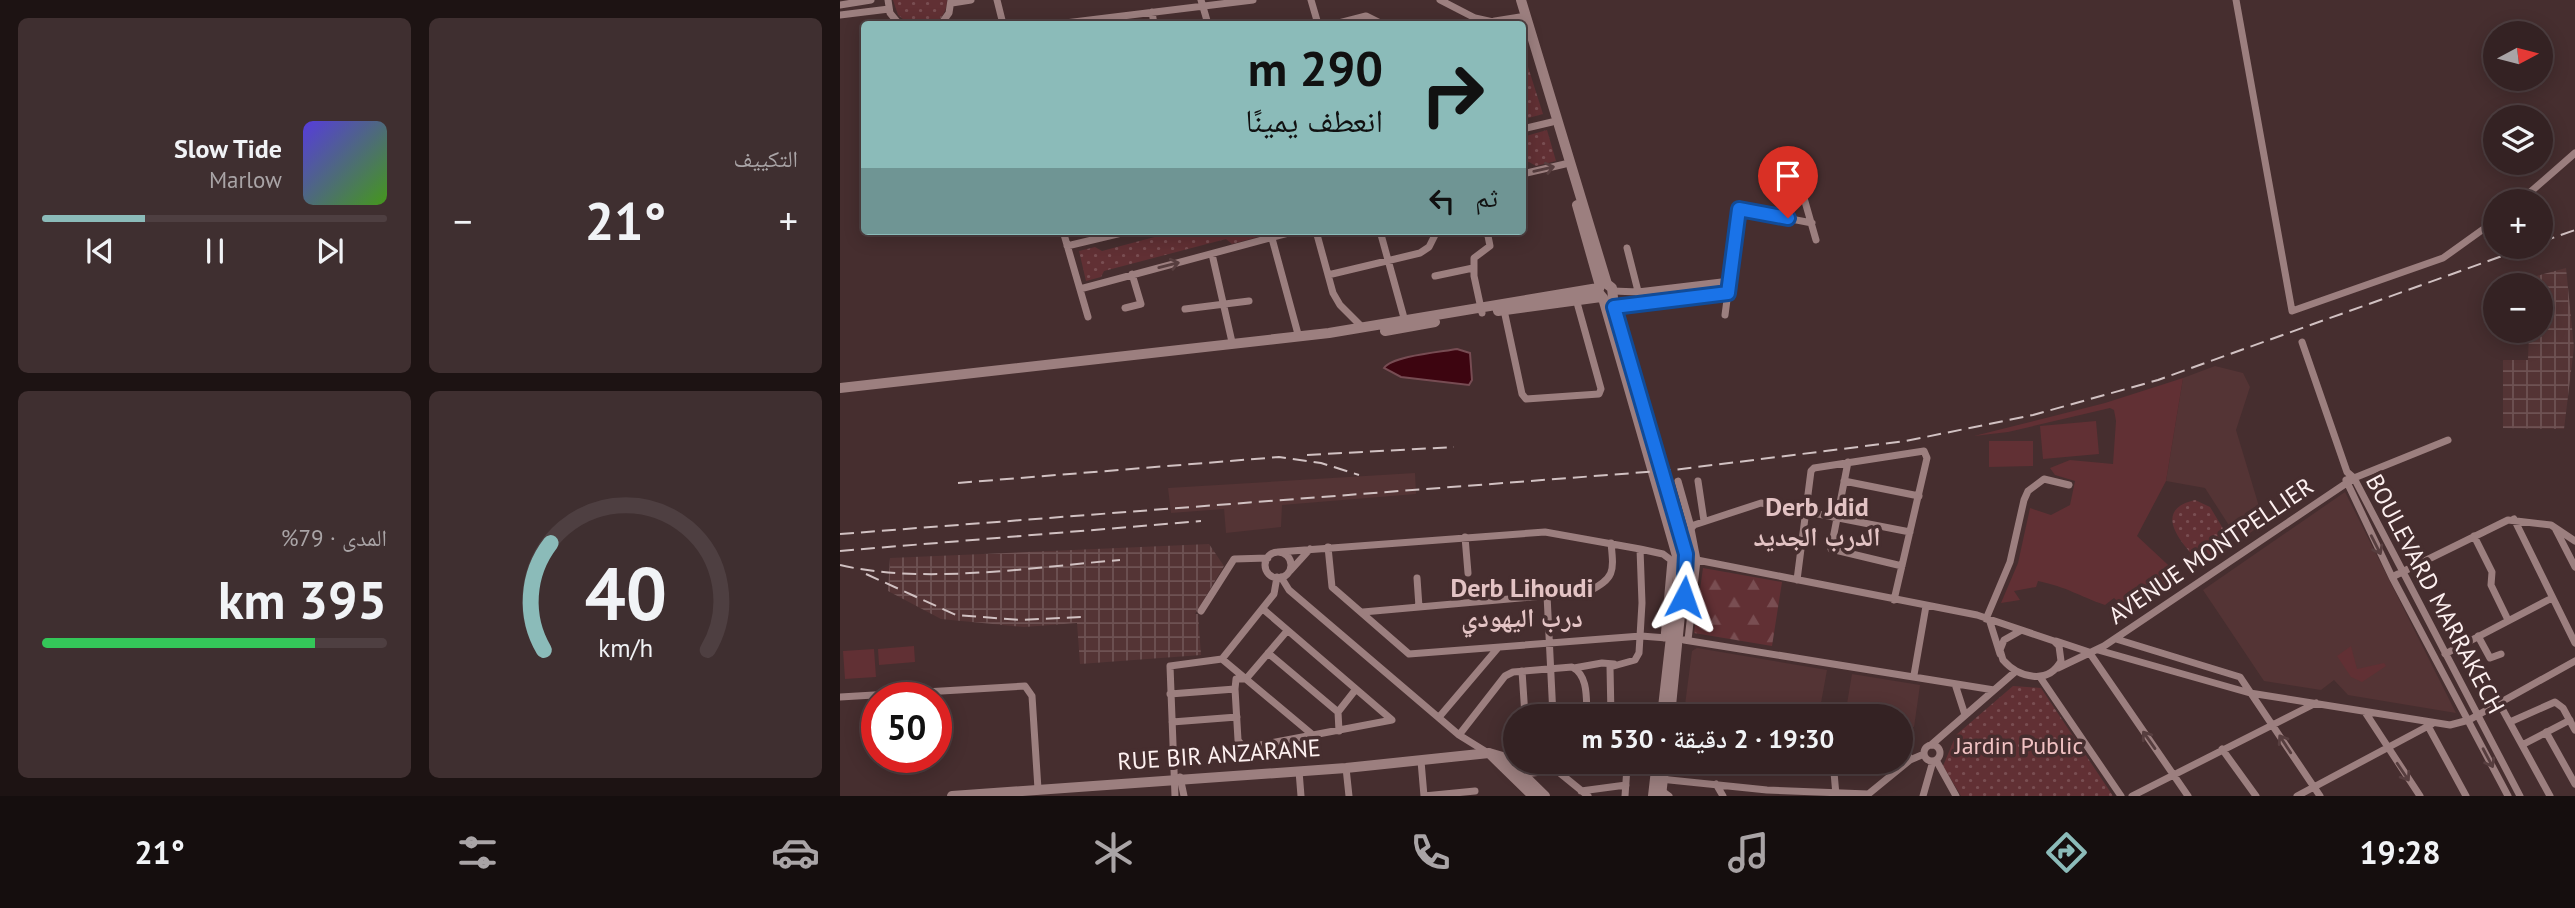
<!DOCTYPE html>
<html lang="ar">
<meta charset="utf-8">
<style>
body{margin:0;font-family:"PT Sans","Noto Naskh Arabic",sans-serif;background:#3f2f30;color:#f1f3f6;direction:rtl;height:100vh;display:flex;flex-direction:column;font-size:26px;white-space:nowrap}
*{box-sizing:border-box;margin:0}
p{font-size:23px;color:#a9a4a6}
.icon{flex:none;width:38px;height:38px;fill:none;stroke:currentColor;stroke-width:2;stroke-linecap:round;stroke-linejoin:round}
.map{position:relative;flex:1;overflow:hidden;direction:ltr}
.details{display:flex;flex-direction:column;gap:18px;padding:18px;background:#1d1313;width:840px}
.details>*{flex:none}
.top-card{position:absolute;left:21px;top:21px;width:665px;height:214px;border-radius:7px;box-shadow:0 4px 18px #0003,0 0 0 2px #4e3f41;direction:rtl;background:#8bbbb9;color:#111;overflow:hidden}
.needle{width:46px;rotate:83deg}
.controls{position:absolute;left:1643px;top:21px;display:grid;gap:14px}
.controls a{display:grid;place-items:center;width:70px;height:70px;border-radius:50%;background:#342223;box-shadow:0 4px 18px #0003,0 0 0 2px #4e3f41;font-size:35px}
.speed{position:absolute;left:21px;top:682px;display:flex;gap:14px;font-size:35px;font-weight:700;text-align:center}
.speed>*{display:grid;place-content:center;width:91px;height:91px;border-radius:50%;background:#342223;box-shadow:0 4px 18px #0003,0 0 0 2px #4e3f41;line-height:1}
.speed .limit{border:10px solid #d22;background:#fff;color:#111}
.pin{position:absolute;display:grid;place-items:center;width:60px;height:60px;color:#fff;margin:-72px -30px;border-radius:50% 50% 50% 0;rotate:-45deg;box-shadow:0 0 7px #0007}
.pin .icon{rotate:45deg}
.me{position:absolute;width:77px;margin:-38px;rotate:4deg;stroke-linejoin:round;filter:drop-shadow(0 0 5px #0008)}
.turn{display:flex;align-items:center;gap:24px;height:147px;padding:0 28px;font-size:32px}
.turn .icon{width:91px;height:91px;stroke-width:2.5}
.turn b{display:block;font-size:49px;line-height:60px}
.then{display:flex;align-items:center;height:66px;padding:0 28px;background:#0003;gap:14px;font-size:26px}
.big{font-size:52px;font-weight:600;line-height:1.1}
.details .widget{flex:1;display:flex;flex-direction:column;justify-content:center;gap:10px;min-width:0;padding:0 24px;border-radius:10px;background:#3f2f30}
.details .dial{align-items:center;gap:0}
.dial svg{height:182px;overflow:visible;fill:none;stroke:#4e3f41;stroke-width:7;stroke-linecap:round;text-anchor:middle}
.dial text{fill:#f1f3f6;stroke:none}
.song{display:flex;align-items:center;gap:21px}
.cover{width:84px;height:84px;border-radius:10px;background:linear-gradient(135deg,hsl(250 70% 55%),hsl(100 70% 35%))}
.played{height:7px;border-radius:4px;background:linear-gradient(90deg,#8bbbb9 30%,#4e3f41 30%)}
.keys{display:flex;justify-content:space-around;direction:ltr}
.heat{display:flex;justify-content:space-between;align-items:center;font-size:38px;direction:ltr}
.charge{height:10px;border-radius:5px;background:linear-gradient(90deg,#34c759 79%,#4e3f41 0)}
.details .tiles{flex:1;display:grid;gap:18px;grid-template-columns:repeat(2,1fr)}
.trip{position:absolute;left:663px;top:704px;width:410px;height:70px;border-radius:35px;background:#342223;box-shadow:0 4px 18px #0003,0 0 0 2px #4e3f41;font-weight:600;line-height:70px;text-align:center;direction:rtl}
.tab-bar{display:flex;height:112px;justify-content:space-around;align-items:center;background:#150e0e;color:#a9a4a6}
.tab-bar .icon{width:49px;height:49px}
.tab-bar .on{color:#8bbbb9}
.tab-bar b{font-size:32px;color:#f1f3f6}
main{display:flex;flex:1;min-height:0}
.map>svg:first-child{display:block}
.built{fill:#543435}
.industrial{fill:url(#industrial-grid)}
.grass{fill:#613034}
.forest{fill:url(#forest-firs)}
.park{fill:url(#park-dots)}
.water{fill:#3d0510;stroke:#774c53;stroke-width:2}
.lines{fill:none;stroke-linecap:round;stroke-linejoin:round}
.street{stroke:#9c7f7f;stroke-width:7}
.secondary{stroke:#9c7f7f;stroke-width:10}
.rail{stroke:#d1c1c2;stroke-width:2;stroke-dasharray:14 7;stroke-linecap:butt}
.oneway{stroke:#573e3f}
.route-casing{stroke:#114b97;stroke-width:18}
.route{stroke:#1a73e8;stroke-width:12}
.labels{text-anchor:middle;stroke-width:7;stroke-linejoin:round;paint-order:stroke}
.street-label{font-size:24px;fill:#fdf0f0;stroke:#462e2f}
.park-label{font-size:24px;fill:#f1c2c3;stroke:#462e2f}
.neighbourhood-label{font-size:26px;font-weight:bold;fill:#e3c3c4;stroke:#462e2f}
</style>
<main>
<div class="map">
<svg width="1735" height="796" viewBox="0 0 1735 796">
<defs>
<pattern id="industrial-grid" width="8" height="8" patternUnits="userSpaceOnUse" patternTransform="scale(1.75)"><rect width="8" height="8" fill="#543435"/><path d="M0 4h8M4 0v8" fill="none" stroke="#6e5253"/></pattern>
<pattern id="forest-firs" width="22" height="20" patternUnits="userSpaceOnUse" patternTransform="scale(1.75)"><rect width="22" height="20" fill="#613034"/><path d="M5 1l3.5 6h-7zM16 11l3.5 6h-7z" fill="#794e52"/></pattern>
<pattern id="park-dots" width="8" height="8" patternUnits="userSpaceOnUse" patternTransform="scale(1.75)"><rect width="8" height="8" fill="#613034"/><path d="M2 2h.1M6 6h.1" fill="none" stroke="#794e52" stroke-width="1.8" stroke-linecap="round"/></pattern>
</defs>
<rect width="100%" height="100%" fill="#462e2f"/>
<path class="built" d="M1375 366 1403 373 1410 387 1396 430 1424 523 1399 541 1365 488 1326 481 1343 378Z
M575 473 576 494 442 505 441 527 386 533 384 509 331 513 328 488Z
M1505 492 1616 713 1508 695 1494 680 1481 690 1424 681 1363 590Z
M857 648 987 670 979 714 845 705 852 651Z
M1012 674 1080 685 1074 727 1061 726 1060 716H1005Z"/>
<path class="industrial" d="M1726 268 1734 347 1724 429 1663 428V360H1688L1689 331H1701V285H1689V283L1694 281 1693 277Z
M369 544 384 566 355 614H358L361 655 240 664 237 623 184 627 101 619 48 591 50 558Z"/>
<path class="grass" d="M1343 378 1326 481 1297 536 1341 577 1288 611 1274 598 1265 605C1239 596 1227 587 1198 581L1196 587 1174 591 1180 600 1161 603 1178 563 1190 508 1211 515 1230 505 1235 481 1215 475 1210 468 1230 460 1273 464 1276 421 1274 410 1270 408 1168 432 1134 436 1265 403Z
M1256 421 1259 454 1203 459 1200 426Z
M1149 441H1193V466L1149 467Z
M74 646 75 662 39 665 38 649Z
M1511 646 1517 669 1544 663 1546 666 1522 682 1511 677 1497 656Z
M34 649 36 677 5 679 3 651Z"/>
<path class="forest" d="M863 568 942 582 932 646 854 633Z"/>
<path class="park" d="M53 0H107C107 10 103 17 95 23L69 24 58 15Z
M682 48 703 114 685 119 682 110Z
M707 130 716 161 696 166 689 162 683 163V142L686 136Z
M337 231H424L425 235 392 244 386 239 264 271 261 277 246 281 239 251 255 247 262 251Z
M1355 500 1370 507 1393 545 1363 566C1346 548 1308 511 1355 500Z
M1173 686 1201 688 1273 796H1121L1103 766 1116 735Z"/>
<path class="water" d="M617 349 630 353 632 380 629 385 561 377 544 368C552 356 601 352 617 349Z"/>
<g class="lines">
<path class="street" d="M48 0 50 13 59 24
M157 0 163 24
M361 0 368 24
M471 0 478 24
M600 0 635 18 662 24
M1396 0 1452 311 1603 258 1656 220
M112 3 131 0
M0 5 31 0
M312 12 314 24
M0 15 49 9
M655 21 680 17
M101 24 109 13 111 0
M217 24 413 0
M495 24 526 16 542 24
M682 129 712 122
M682 174 725 164
M964 198 976 240
M1680 201 1735 153
M223 231 248 317
M430 231 458 334
M476 231 493 293 500 305 523 328
M540 231 566 325
M227 246 290 231
M787 248 799 295
M372 254 392 342
M488 275 580 253 589 247 597 231
M595 276 633 268
M240 289 456 231
M773 291 798 292 890 281
M774 307 888 293
M285 308 301 304 292 274
M345 309 409 301
M664 310 682 394 686 399 759 394 761 389 736 299
M642 313 634 276V258L650 246 647 231
M885 315 899 209 972 223
M1462 342 1507 472 1514 478 1680 796
M1008 462 991 549 1062 566
M1506 480 1552 577 1668 796
M838 481 851 527
M858 481 864 521
M1004 481 1079 496
M1674 519 1735 643
M1716 530 1735 567
M1634 536 1652 572 1651 585 1668 620
M625 537 628 573
M488 547 492 587 569 654 801 636 827 638
M438 552 705 532 800 549 823 554 831 560 824 638
M425 565a13 13 0 1 1 26 0a13 13 0 1 1-26 0Z
M857 560 1137 615 1214 641 1219 646 1221 661C1208 685 1179 678 1163 660L1160 650 1164 640 1180 631
M450 571 470 549
M441 577 449 590 619 735 648 753
M1552 577 1668 520 1711 525 1735 541
M577 578 579 607
M957 580 971 471 974 468 1084 451 1087 458 1054 600
M707 595 713 716
M361 611 394 559 428 558
M523 612 748 592C775 578 774 572 771 543
M1146 619 1170 562 1184 500 1188 491 1204 479 1229 485
M1150 622 1160 654
M1638 636 1650 658 1661 654
M1276 639 1400 677 1480 796
M844 640 1154 690
M848 640 857 560 851 529 854 525 921 503 1070 532
M1216 641 1249 652 1348 796
M1258 650 1410 693 1610 725 1629 720 1735 661
M428 653 498 712 499 731
M1605 654 1712 598
M382 659 474 736
M734 668 762 663 774 664
M1218 668 1264 646 1514 478 1608 440
M682 671 685 716
M1074 675 1086 606
M1200 677 1281 796
M1115 684 1125 715
M395 689 398 740 404 748 552 720 423 609
M330 694 395 689 396 679H406L447 631
M0 697 185 686 192 696 198 789
M1659 703 1710 796
M498 712 516 689
M1525 712 1580 796
M600 716 657 649
M771 716 770 667 795 660 799 653 802 603 800 549
M332 722 397 717
M1670 722 1715 702 1723 708 1735 730
M1588 726 1626 796
M1706 732 1735 784
M619 735 665 676 673 672 732 667C749 676 746 699 747 716
M1060 735 1070 760
M1084 753a8 8 0 1 1 16 0a8 8 0 1 1-16 0Z
M1091 745 1176 671
M1682 745 1730 720
M1382 749 1416 796
M1096 760 1116 796
M581 761 584 796
M993 761 996 795
M779 762 787 767 785 796
M506 768 509 796
M716 770 748 796
M459 771 461 796
M683 774 782 763
M340 777 344 796
M820 779 927 790 1028 794
M876 784 883 796
M818 788 829 796
M741 791 786 785
M335 796 330 666 382 659 434 594 437 577
M584 796 635 791
M1026 796 1070 760 1084 754
M1083 796 1093 761
M1292 796 1476 703
M1457 796 1592 724"/>
<path class="secondary" d="M681 0 767 284 772 288 774 307 846 554 830 716
M737 205 760 286 758 292 763 298 837 556 838 575 822 716
M658 311 761 297
M545 331 595 322
M0 388 489 333 758 288
M649 753 693 796
M112 796 506 768 649 753 666 758 705 796
M813 796 817 761
M821 796 825 761"/>
<path class="rail" d="M1701 242 1735 230
M467 455 614 447
M118 483 439 457 481 463 519 475
M0 534 833 470 1066 441 1193 415 1318 380 1687 247
M0 551 361 521
M0 565C84 585 194 567 280 560
M26 574 116 615 180 620 242 617"/>
</g>
<defs><path id="oneway-shaft" d="M-6 0H5M1.5-3L5.5 0L1.5 3" fill="none" stroke-width="1.6" stroke-linecap="round" stroke-linejoin="round" transform="scale(1.75)"/></defs>
<g class="oneway">
<use href="#oneway-shaft" transform="translate(704 169) rotate(-13)"/>
<use href="#oneway-shaft" transform="translate(329 265) rotate(-14)"/>
<use href="#oneway-shaft" transform="translate(1536 545) rotate(63)"/>
<use href="#oneway-shaft" transform="translate(1309 740) rotate(-125)"/>
<use href="#oneway-shaft" transform="translate(1445 744) rotate(-123)"/>
<use href="#oneway-shaft" transform="translate(1648 758) rotate(62)"/>
<use href="#oneway-shaft" transform="translate(1563 772) rotate(56)"/>
</g>
<g class="lines">
<defs>
<path id="route" d="M844 597 846 554 774 307 888 293 899 209 948 218"/>
</defs>
<use href="#route" class="route-casing"/>
<use href="#route" class="route"/>
</g>
<g class="labels">
<g class="street-label">
<text transform="translate(1371 551) rotate(-34)" y="8">AVENUE MONTPELLIER</text>
<text transform="translate(1595 594) rotate(62)" y="8">BOULEVARD MARRAKECH</text>
<text transform="translate(379 755) rotate(-4)" y="8">RUE BIR ANZARANE</text>
</g>
<g class="park-label">
<text x="1179" y="754">Jardin Public</text>
</g>
<g class="neighbourhood-label">
<text x="977" y="516">Derb Jdid<tspan x="977" dy="30">الدرب الجديد</tspan></text>
<text x="682" y="597">Derb Lihoudi<tspan x="682" dy="30">درب اليهودي</tspan></text>
</g>
</g>
</svg>
<div class="controls">
<a><svg class="needle" viewBox="-14 -14 28 28"><path d="M0-13l5 13h-10z" fill="#e53935"/><path d="M0 13l5-13h-10z" fill="#a9a4a6"/></svg></a>
<a><svg class="icon" aria-label="layers" viewBox="0 0 24 24"><path d="M12 4l9 5-9 5-9-5zM3 14l9 5 9-5"/></svg></a>
<a>+</a>
<a>−</a>
</div>
<div class="speed"><div class="limit">50</div></div>
<div class="pin" style="left:948px;top:218px;background:#d93025"><svg class="icon" aria-label="arrive" viewBox="0 0 24 24"><path d="M6 21V4h12l-3 4 3 4H6"/></svg></div>
<svg class="me" style="left:844px;top:597px" viewBox="-20 -20 40 40"><path d="M0-17L14 15 0 8-14 15z" fill="#1a73e8" stroke="#fff" stroke-width="4"/></svg>
<div class="trip">19:30 · 2 دقيقة · 530 m</div>
<div class="top-card">
<div class="turn"><svg class="icon" aria-label="right" viewBox="0 0 24 24"><path d="M7 20v-9h11M14 6l5 5-5 5"/></svg><div><b>290 m</b>انعطف يمينًا</div></div>
<div class="then">ثم<svg class="icon" aria-label="left" viewBox="0 0 24 24"><path d="M17 20v-9H6M10 6l-5 5 5 5"/></svg></div>
</div>
</div>
<section class="details">
<div class="tiles">
<div class="widget"><p>التكييف</p>
<div class="heat"><a>−</a><b class="big">21°</b><a>+</a></div>
</div>
<div class="widget">
<div class="song"><i class="cover"></i><div><b>Slow Tide</b><p>Marlow</p></div></div>
<div class="played"></div>
<div class="keys"><svg class="icon" aria-label="previous" viewBox="0 0 24 24"><path d="M18 5L8 12l10 7zM5 5v14"/></svg><svg class="icon" aria-label="pause" viewBox="0 0 24 24"><path d="M8 5v14M16 5v14"/></svg><svg class="icon" aria-label="next" viewBox="0 0 24 24"><path d="M6 5l10 7-10 7zM19 5v14"/></svg></div>
</div>
<div class="widget dial"><svg viewBox="0 0 100 80">
<path d="M14 69A42 42 0 1 1 86 69"/>
<path d="M14 69A42 42 0 0 1 17 22" stroke="#8bbbb9"/>
<text x="50" y="56" font-size="32" font-weight="700">40</text>
<text x="50" y="72" font-size="11">km/h</text>
</svg></div>
<div class="widget"><p>المدى · 79%</p><b class="big">395 km</b><div class="charge"></div></div>
</div>
</section>
</main>
<nav class="tab-bar">
<b>19:28</b>
<svg class="icon on" aria-label="directions" viewBox="0 0 24 24"><path d="M12 3l9 9-9 9-9-9zM9 14v-3h6M13 9l2 2-2 2"/></svg>
<svg class="icon" aria-label="music" viewBox="0 0 24 24"><path d="M9 18V5l10-2v13"/><circle cx="6" cy="18" r="3"/><circle cx="16" cy="16" r="3"/></svg>
<svg class="icon" aria-label="phone" viewBox="0 0 24 24"><path d="M5 4h4l2 5-3 2q2 4 5 5l2-3 5 2v4C11 20 4 13 5 4z"/></svg>
<svg class="icon" aria-label="climate" viewBox="0 0 24 24"><path d="M12 3v18M4 7l16 10M4 17L20 7"/></svg>
<svg class="icon" aria-label="car" viewBox="0 0 24 24"><path d="M5 17H2v-5l4-1 3-4h7l3 4 3 1v5h-3M9 17h6M6 11h13"/><circle cx="7" cy="17" r="2"/><circle cx="17" cy="17" r="2"/></svg>
<svg class="icon" aria-label="filters" viewBox="0 0 24 24"><path d="M4 7h16M4 17h16"/><circle cx="9" cy="7" r="2"/><circle cx="15" cy="17" r="2"/></svg>
<b>21°</b>
</nav>
